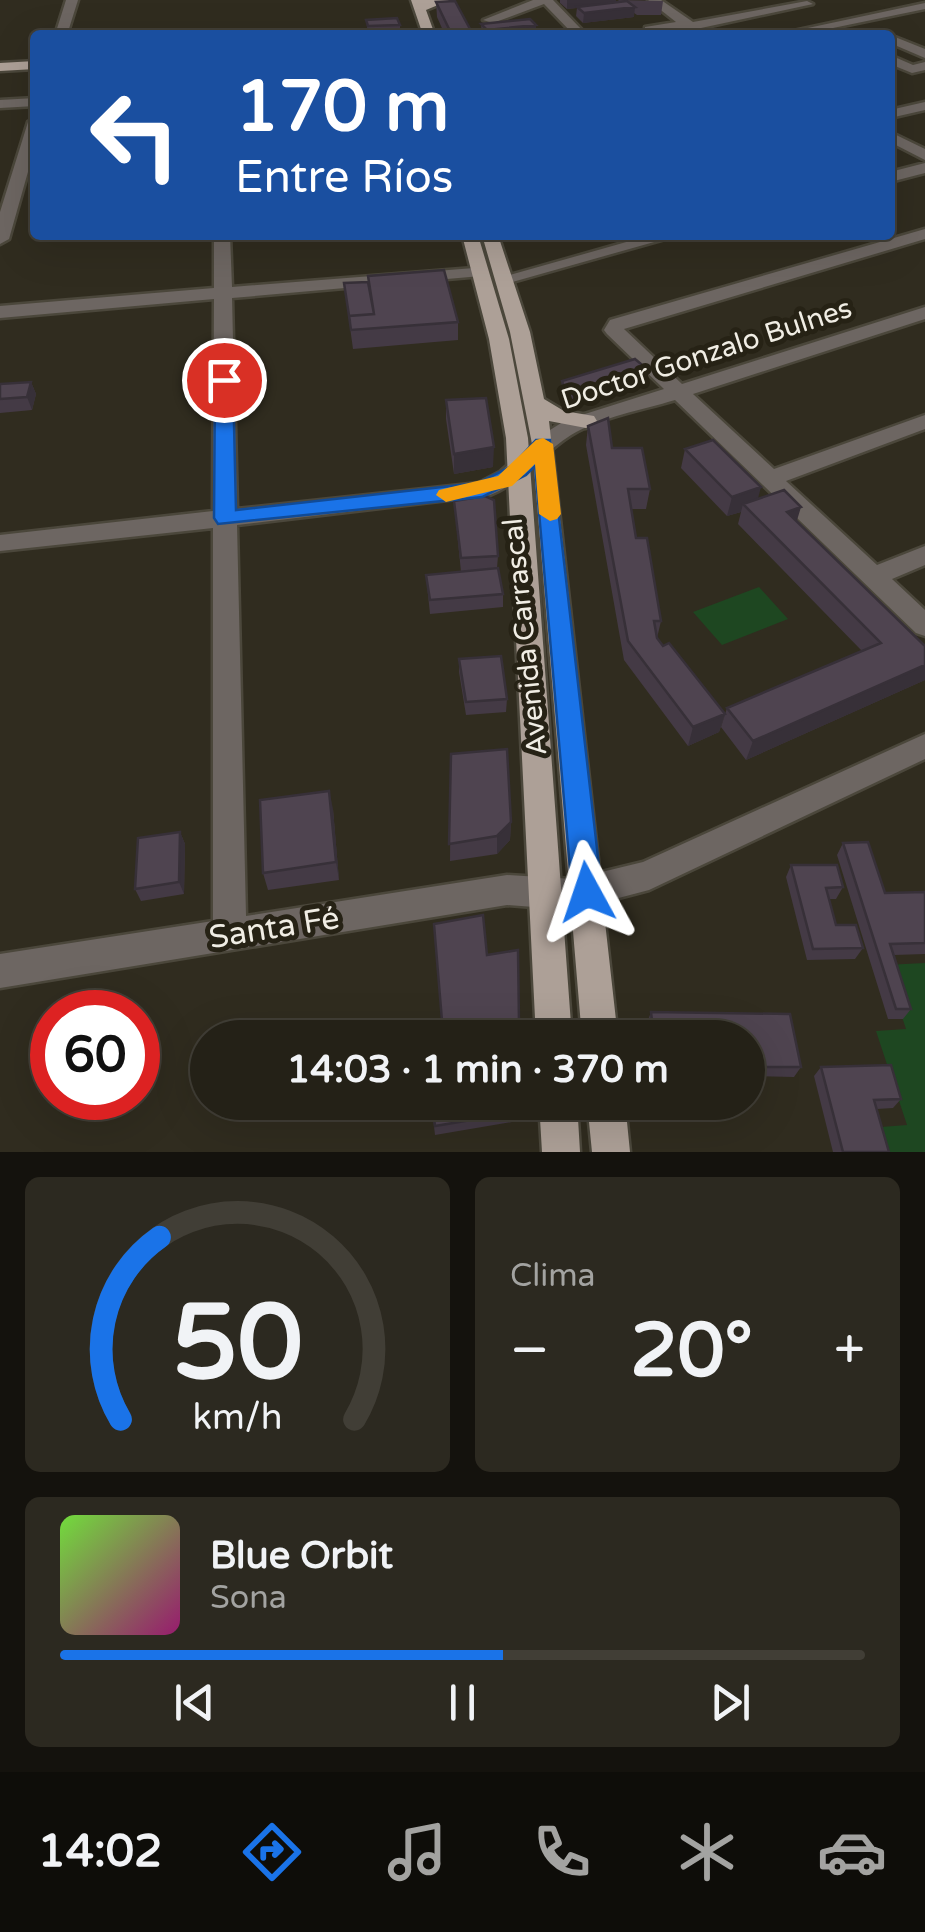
<!DOCTYPE html>
<html lang="es">
<meta charset="utf-8">
<style>
body{margin:0;font-family:"Varela Round",sans-serif;background:#2c2920;color:#f1f3f6;height:100vh;display:flex;flex-direction:column;font-size:38px;white-space:nowrap}
*{box-sizing:border-box;margin:0}
p{font-size:32px;color:#a3a3a1}
.icon{flex:none;width:55px;height:55px;fill:none;stroke:currentColor;stroke-width:2;stroke-linecap:round;stroke-linejoin:round}
.map{position:relative;height:1152px;overflow:hidden}
.drawer{display:flex;flex-direction:column;gap:25px;padding:25px;background:#14120d;flex:1}
.drawer>*{flex:none}
.banner{position:absolute;left:30px;top:30px;width:865px;height:210px;border-radius:10px;box-shadow:0 10px 40px #0002,0 0 0 2px #413e36;background:#1a4fa0;color:#fff;overflow:hidden}
.speed{position:absolute;left:30px;top:990px;display:flex;gap:20px;font-size:50px;font-weight:700;text-align:center}
.speed>*{display:grid;place-content:center;width:130px;height:130px;border-radius:50%;background:#242117;box-shadow:0 10px 40px #0002,0 0 0 2px #413e36;line-height:1}
.speed .limit{border:15px solid #d22;background:#fff;color:#111}
.pin{position:absolute;display:grid;place-items:center;width:85px;height:85px;color:#fff;margin:-42px;border:5px solid #fff;border-radius:50%;box-shadow:0 2px 10px #0007}
.me{position:absolute;width:110px;margin:-55px;rotate:355deg;stroke-linejoin:round;filter:drop-shadow(0 0 8px #0008)}
.turn{display:flex;align-items:center;gap:35px;height:210px;padding:0 40px;font-size:45px}
.turn .icon{width:130px;height:130px;stroke-width:2.5}
.turn b{display:block;font-size:70px;line-height:85px}
.big{font-size:75px;font-weight:700;line-height:1.1}
.drawer .card{flex:1;display:flex;flex-direction:column;justify-content:center;gap:15px;min-width:0;padding:0 35px;border-radius:15px;background:#2c2920}
.drawer .dial{align-items:center;gap:0}
.dial svg{height:260px;overflow:visible;fill:none;stroke:#413e36;stroke-width:7;stroke-linecap:round;text-anchor:middle}
.dial text{fill:#f1f3f6;stroke:none}
.song{display:flex;align-items:center;gap:30px}
.cover{width:120px;height:120px;border-radius:15px;background:linear-gradient(135deg,hsl(100 70% 55%),hsl(320 70% 35%))}
.played{height:10px;border-radius:5px;background:linear-gradient(90deg,#1a73e8 55%,#413e36 55%)}
.keys{display:flex;justify-content:space-around;direction:ltr}
.heat{display:flex;justify-content:space-between;align-items:center;font-size:55px;direction:ltr}
.drawer .tiles{flex:1;display:grid;gap:25px;grid-template-columns:1fr 1fr}
.card:last-child{grid-column:span 2}
.trip{position:absolute;left:190px;top:1020px;width:575px;height:100px;border-radius:50px;background:#242117;box-shadow:0 10px 40px #0002,0 0 0 2px #413e36;font-weight:700;line-height:100px;text-align:center}
.tabs{display:flex;height:160px;justify-content:space-around;align-items:center;background:#0e0d09;color:#a3a3a1}
.tabs .icon{width:70px;height:70px}
.tabs .current{color:#1a73e8}
.tabs b{font-size:45px;color:#f1f3f6}
.map>svg:first-child{display:block}
.green{fill:#1e4721}
.lines{fill:none;stroke-linecap:round;stroke-linejoin:round}
.minor-casing{stroke:#4b473b;stroke-width:5}
.major-casing{stroke:#4b473b;stroke-width:5}
.minor{fill:#6d6662;fill-rule:evenodd}
.major{fill:#ada097;fill-rule:evenodd}
.wall{fill:#443a45}
.shaded-wall{fill:#373038}
.building{fill:#4f4450;stroke:#373038;stroke-width:2.5}
.route{fill:#1a73e8;stroke:#114b97;stroke-width:2.5}
.slow{fill:#f59e0b}
.labels{text-anchor:middle;stroke-width:10;stroke-linejoin:round;paint-order:stroke}
.street-label{font-size:28px;fill:#f0ede4;stroke:#262215}
.near-street-label{font-size:32px;fill:#f0ede4;stroke:#262215}
</style>
<div class="map">
<svg width="925" height="1152" viewBox="0 0 925 1152">
<rect width="100%" height="100%" fill="#302c1f"/>
<path class="green" d="M759 587 788 619 722 645 693 612Z
M925 963V1152H889L881 1127 907 1125 876 1031 906 1029 885 965Z"/>
<g class="lines">
<defs>
<path id="minor" d="M66 0H78L67 35H55Z
M533 0H553L583 31 573 34 544 4 493 23 483 20Z
M648 0H661L693 22 807 1 813 4 701 28 709 35H695L682 28 645 33V27L676 22Z
M925 3V9L799 35H775Z
M890 35 925 49V58L890 43Z
M890 55 913 65 925 62V70L912 73 890 64Z
M35 98V106L0 108V100Z
M925 102V110L890 118V110Z
M35 118V147L9 239 0 244V212L28 122Z
M890 132 925 149V160L890 142Z
M925 163V173L890 182V172Z
M925 229V239L624 329 682 384 925 307V319L693 394 774 469 925 415V429L786 481 877 565 925 546V565L892 579 925 610V636L916 633 675 400C642 410 601 417 571 435 542 453 523 482 490 495L237 525 246 916 507 875 573 879 643 862 925 734V759L649 890 573 910 507 905 0 988V954L213 921V528L0 551V535L213 511 214 299 0 318V306L214 288V235H230L232 287 487 267V275L481 276 232 298 237 509 479 483 500 472 542 435 566 420 664 389 607 334 604 330 610 320Z
M651 235H679L505 284 496 279Z"/>
<path id="major" d="M411 0H450L426 10 435 35H423Z
M35 61V69L0 71V63Z
M462 235H478L509 339 528 438 572 1038H536L506 438 489 339Z
M482 235H498L530 332 544 399 564 411 594 416 597 421 586 428 549 421 618 1038H582L532 444 510 332Z
M539 1102H577L580 1152H542Z
M587 1102H625L630 1152H592Z"/>
</defs>
<use href="#minor" class="minor-casing"/>
<use href="#major" class="major-casing"/>
<use href="#minor" class="minor"/>
<use href="#major" class="major"/>
</g>
<path class="wall" d="M560 0H616V2H620L618 0 663 1 661 15H637L634 13V17L583 23 576 16 577 8 567 9 560 3Z
M436 2 470 29V35H445L437 17Z
M366 20 400 25V35H368Z
M481 24 536 35H482Z
M419 235H457V238L421 240Z
M344 283 458 322V340L353 349Z
M562 381 645 382 572 405 564 403 561 394Z
M31 382 36 394 32 410 0 413V384Z
M446 400 493 467 454 474 446 419Z
M588 426 612 448 650 489 646 509H631L636 538 661 621 657 638 725 714 719 732 688 746 624 660 586 445Z
M685 449 758 499 796 522 925 646V680L746 760 721 727 727 708 862 651 738 524 741 512 727 516 681 468Z
M454 501 498 556 497 568 503 594V607L430 614 426 575 461 572Z
M459 659 507 699 506 712 466 715 459 672Z
M451 754 511 822 510 840 497 854 450 861Z
M333 809 339 880 268 890 263 873Z
M180 832 185 844 184 894 141 901 135 889Z
M843 843 885 893 925 892V954L894 955 911 1009 903 1019H888L837 855Z
M791 865 843 887 836 899H829L836 925 863 948 855 959 807 960 786 877Z
M435 941 487 955 519 1022 517 1037 443 1038Z
M651 1012 790 1014 801 1067 794 1077 748 1076V1038H649L647 1023Z
M821 1067 901 1099 893 1108 877 1109 889 1152H833L814 1076Z
M431 1102 513 1113 512 1122 435 1135Z"/>
<path class="shaded-wall" d="M567 0H616V3L567 9Z
M635 7 634 17 583 23 584 13Z
M536 25V35H487V30Z
M647 369 645 382 572 405 573 392Z
M31 382 36 394 32 410 27 397Z
M494 447 493 467 454 474V454Z
M761 487 756 506 743 504 741 512 727 516 732 497Z
M801 507 795 527 787 512Z
M925 665V680L746 760 753 741Z
M725 714 719 732 688 746 693 727Z
M329 791 333 809 339 880 336 862Z
M511 822 510 840 497 854V836Z
M180 832 185 844 184 894 179 882Z"/>
<path class="building" d="M455 1 470 29 450 31 436 2Z
M627 1 635 7 584 13 577 7Z
M397 18 400 25 368 26 366 20Z
M530 19 536 25 487 30 481 24Z
M444 270 458 322 351 330 349 316 374 314 368 276Z
M368 282 374 314 349 316 350 322 344 283Z
M635 359 647 369 573 392 565 390 562 381Z
M31 382 27 397 0 399V384Z
M486 398 494 447 454 454 446 400Z
M608 418 612 448H642L650 489H628L636 538H647L661 621H654L657 638 663 646 669 643 725 714 693 727 628 641 588 426Z
M713 440 761 487 732 497 685 449Z
M784 490 801 507 787 512 925 646V665L753 741 727 708 881 643 743 504Z
M485 496 494 500 498 556 461 558 454 501Z
M498 568 503 594 430 600 426 575Z
M501 656 507 699 466 702 459 659Z
M507 749 511 822 497 836 449 844 451 754Z
M329 791 336 862 263 873 260 800Z
M180 832 179 882 135 889 138 838Z
M868 842 885 893 925 892V943L890 944 911 1009H896L843 843Z
M791 865H837L843 887 826 888 836 925H856L863 948 813 949Z
M483 915 487 955 518 950 519 1022 443 1033 434 924Z
M651 1012 790 1014 801 1067H748V1038H654Z
M891 1065 901 1099 874 1100 889 1152H843L821 1067Z
M432 1102H513V1113L435 1126Z"/>
<path class="route" d="M224 375 233 380 236 510 478 483 512 466 536 440H550L602 892 597 902 587 906 576 902 572 892 535 466 526 475 482 497 218 524 214 518 215 380Z"/>
<path class="slow" d="M543 438 553 444 561 514 557 519 550 521 539 514 535 464 512 486 446 502 436 495 439 490 498 476 536 440Z"/>
<g class="labels">
<g class="street-label">
<text transform="translate(706 353) rotate(-18)" y="10">Doctor Gonzalo Bulnes</text>
<text transform="translate(524 637) rotate(-96)" y="10">Avenida Carrascal</text>
</g>
<g class="near-street-label">
<text transform="translate(274 927) rotate(-9)" y="11">Santa Fé</text>
</g>
</g>
</svg>
<div class="speed"><div class="limit">60</div></div>
<div class="pin" style="left:224px;top:380px;background:#d93025"><svg class="icon" aria-label="arrive" viewBox="0 0 24 24"><path d="M6 21V4h12l-3 4 3 4H6"/></svg></div>
<svg class="me" style="left:587px;top:892px" viewBox="-20 -20 40 40"><path d="M0-17L14 15 0 8-14 15z" fill="#1a73e8" stroke="#fff" stroke-width="4"/></svg>
<div class="trip">14:03 · 1 min · 370 m</div>
<div class="banner">
<div class="turn"><svg class="icon" aria-label="left" viewBox="0 0 24 24"><path d="M17 20v-9H6M10 6l-5 5 5 5"/></svg><div><b>170 m</b>Entre Ríos</div></div>
</div>
</div>
<section class="drawer">
<div class="tiles">
<div class="card dial"><svg viewBox="0 0 100 80">
<path d="M14 69A42 42 0 1 1 86 69"/>
<path d="M14 69A42 42 0 0 1 26 13" stroke="#1a73e8"/>
<text x="50" y="56" font-size="32" font-weight="700">50</text>
<text x="50" y="72" font-size="11">km/h</text>
</svg></div>
<div class="card"><p>Clima</p>
<div class="heat"><a>−</a><b class="big">20°</b><a>+</a></div>
</div>
<div class="card">
<div class="song"><i class="cover"></i><div><b>Blue Orbit</b><p>Sona</p></div></div>
<div class="played"></div>
<div class="keys"><svg class="icon" aria-label="previous" viewBox="0 0 24 24"><path d="M18 5L8 12l10 7zM5 5v14"/></svg><svg class="icon" aria-label="pause" viewBox="0 0 24 24"><path d="M8 5v14M16 5v14"/></svg><svg class="icon" aria-label="next" viewBox="0 0 24 24"><path d="M6 5l10 7-10 7zM19 5v14"/></svg></div>
</div>
</div>
</section>
<nav class="tabs">
<b>14:02</b>
<svg class="icon current" aria-label="directions" viewBox="0 0 24 24"><path d="M12 3l9 9-9 9-9-9zM9 14v-3h6M13 9l2 2-2 2"/></svg>
<svg class="icon" aria-label="music" viewBox="0 0 24 24"><path d="M9 18V5l10-2v13"/><circle cx="6" cy="18" r="3"/><circle cx="16" cy="16" r="3"/></svg>
<svg class="icon" aria-label="phone" viewBox="0 0 24 24"><path d="M5 4h4l2 5-3 2q2 4 5 5l2-3 5 2v4C11 20 4 13 5 4z"/></svg>
<svg class="icon" aria-label="climate" viewBox="0 0 24 24"><path d="M12 3v18M4 7l16 10M4 17L20 7"/></svg>
<svg class="icon" aria-label="car" viewBox="0 0 24 24"><path d="M5 17H2v-5l4-1 3-4h7l3 4 3 1v5h-3M9 17h6M6 11h13"/><circle cx="7" cy="17" r="2"/><circle cx="17" cy="17" r="2"/></svg>
</nav>
